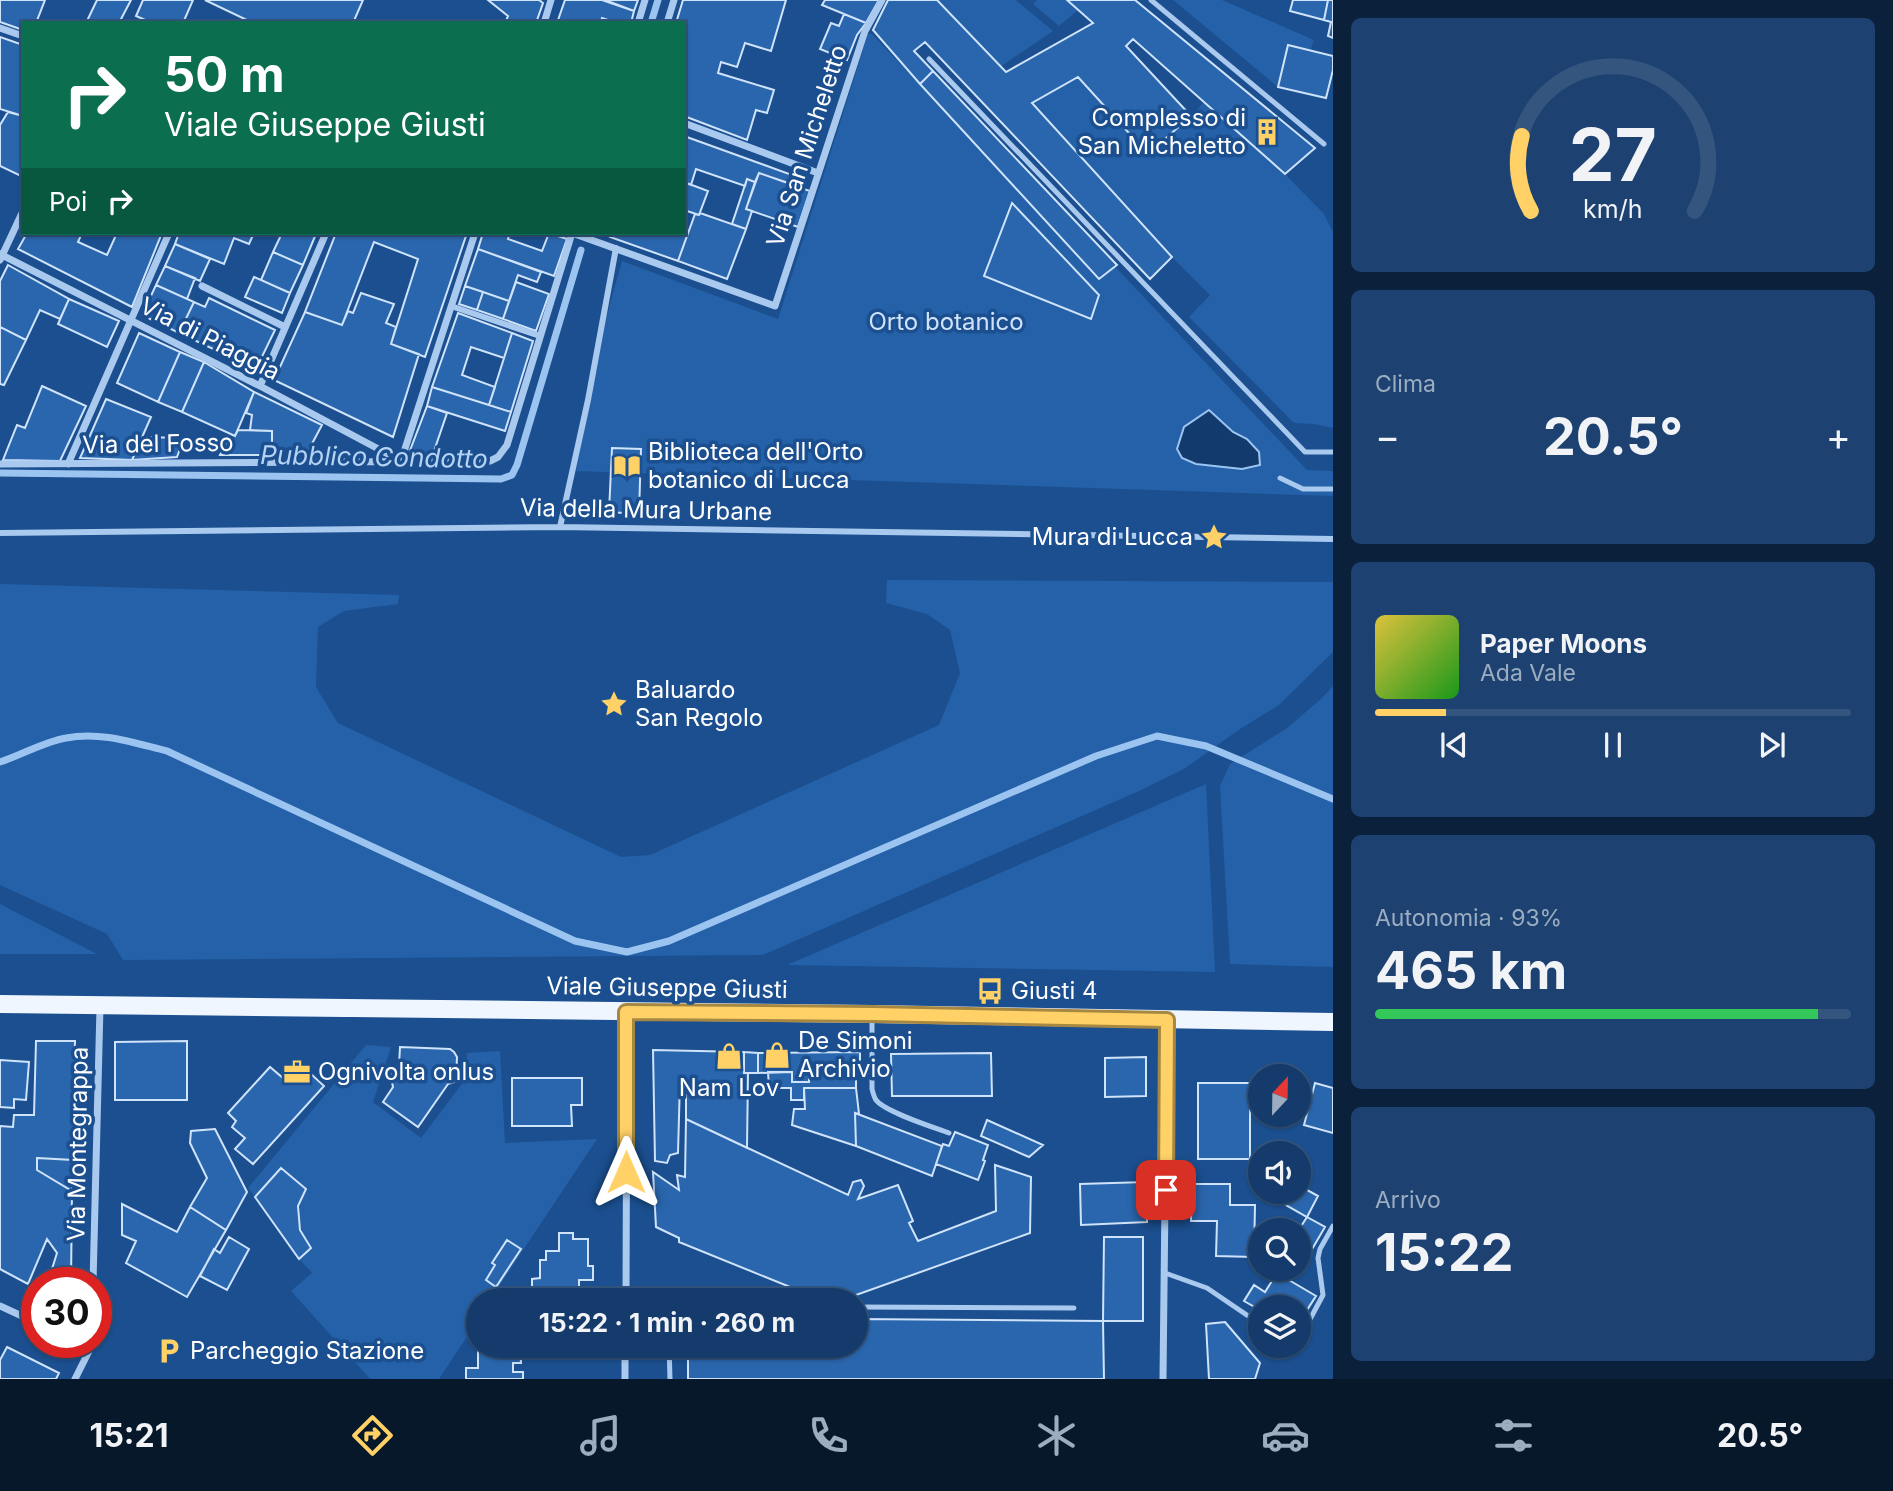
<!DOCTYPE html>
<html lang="it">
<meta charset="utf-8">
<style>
body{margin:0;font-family:Inter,sans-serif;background:#1d4271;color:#f1f3f6;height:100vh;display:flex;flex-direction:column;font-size:26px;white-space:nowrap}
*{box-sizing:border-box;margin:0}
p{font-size:23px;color:#9dadc1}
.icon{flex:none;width:38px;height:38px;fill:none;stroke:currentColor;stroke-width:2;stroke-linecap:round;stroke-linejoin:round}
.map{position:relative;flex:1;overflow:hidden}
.side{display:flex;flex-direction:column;gap:18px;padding:18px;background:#0b203b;width:560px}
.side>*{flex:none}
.banner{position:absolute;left:21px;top:21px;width:665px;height:214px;border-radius:0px;box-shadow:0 2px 5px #0004,0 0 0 2px #33557e;background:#0b6e4f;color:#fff;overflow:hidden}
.needle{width:46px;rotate:22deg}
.fabs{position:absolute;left:1248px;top:1064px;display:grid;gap:14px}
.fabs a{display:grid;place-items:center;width:63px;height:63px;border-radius:50%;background:#143b6b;box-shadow:0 2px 5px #0004,0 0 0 2px #33557e;font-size:35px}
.speed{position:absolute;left:21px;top:1267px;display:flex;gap:14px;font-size:35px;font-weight:700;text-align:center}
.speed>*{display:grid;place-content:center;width:91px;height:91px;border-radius:50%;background:#143b6b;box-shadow:0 2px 5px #0004,0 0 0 2px #33557e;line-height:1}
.speed .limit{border:10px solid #d22;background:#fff;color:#111}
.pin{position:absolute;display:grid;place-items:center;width:60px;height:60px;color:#fff;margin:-30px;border-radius:14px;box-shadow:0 4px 10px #0006}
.me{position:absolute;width:77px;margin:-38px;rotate:0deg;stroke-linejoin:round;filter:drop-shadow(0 0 5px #0008)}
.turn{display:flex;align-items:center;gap:24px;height:147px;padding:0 28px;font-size:32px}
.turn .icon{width:91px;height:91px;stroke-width:2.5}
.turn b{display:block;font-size:49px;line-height:60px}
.then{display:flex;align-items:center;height:66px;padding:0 28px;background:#0003;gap:14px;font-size:26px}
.big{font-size:52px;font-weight:700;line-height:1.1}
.side .card{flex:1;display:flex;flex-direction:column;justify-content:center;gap:10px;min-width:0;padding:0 24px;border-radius:10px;background:#1d4271}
.side .dial{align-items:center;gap:0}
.dial svg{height:182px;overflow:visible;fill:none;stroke:#33557e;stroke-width:7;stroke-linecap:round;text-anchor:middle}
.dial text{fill:#f1f3f6;stroke:none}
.song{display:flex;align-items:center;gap:21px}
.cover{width:84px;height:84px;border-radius:10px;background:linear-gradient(135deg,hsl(50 70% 55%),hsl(120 70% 35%))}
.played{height:7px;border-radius:4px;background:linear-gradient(90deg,#ffd166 15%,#33557e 15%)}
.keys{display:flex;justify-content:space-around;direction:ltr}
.heat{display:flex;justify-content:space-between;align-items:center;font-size:38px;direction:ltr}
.charge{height:10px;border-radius:5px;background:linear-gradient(90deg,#34c759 93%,#33557e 0)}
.trip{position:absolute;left:466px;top:1288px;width:402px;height:70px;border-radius:35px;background:#143b6b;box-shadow:0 2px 5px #0004,0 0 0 2px #33557e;font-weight:700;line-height:70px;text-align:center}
.tabs{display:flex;height:112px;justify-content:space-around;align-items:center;background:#08182b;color:#9dadc1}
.tabs .icon{width:49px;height:49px}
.tabs .on{color:#ffd166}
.tabs b{font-size:32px;color:#f1f3f6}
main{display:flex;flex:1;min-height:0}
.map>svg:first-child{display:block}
.green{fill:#2461a8}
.water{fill:#123a6d;stroke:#9cc4f0;stroke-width:2}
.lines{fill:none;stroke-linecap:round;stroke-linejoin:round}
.stream{stroke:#9cc4f0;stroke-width:7}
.building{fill:#2a66ad;stroke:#cfe3fa;stroke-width:2}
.service{stroke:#a9c9ee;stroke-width:5}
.pedestrian{stroke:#a9c9ee;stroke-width:6}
.minor{stroke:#a9c9ee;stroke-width:7}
.primary{stroke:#f0f6ff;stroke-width:18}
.route-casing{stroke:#a68842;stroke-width:18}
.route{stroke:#ffd166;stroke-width:12}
.labels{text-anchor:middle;stroke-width:7;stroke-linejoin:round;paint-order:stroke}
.poi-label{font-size:24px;fill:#fff;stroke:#1b4f8f;text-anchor:start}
.street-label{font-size:24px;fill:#fff;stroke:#1b4f8f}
.park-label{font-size:24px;fill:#cfe3fa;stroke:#1b4f8f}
.water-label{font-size:26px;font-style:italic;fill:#b5d3f5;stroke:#1b4f8f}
</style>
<main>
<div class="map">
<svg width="1333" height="1379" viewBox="0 0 1333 1379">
<rect width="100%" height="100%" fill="#1b4f8f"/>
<path class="green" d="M937 0H1016L1053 31 1000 67Z
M1037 0H1067L1078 10 1059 26 1033 4Z
M1173 0H1222L1314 40 1310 51 1288 46 1278 87Z
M868 34H872L923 88 942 83 1307 470 1333 471V496L576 471 595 358 622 261 778 319Z
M1078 77 1148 153 1191 116 1204 102 1285 174 1324 214 1333 232V428L1314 424 1294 423 1189 317 1210 295 1172 257 1032 103Z
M887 580 1333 582V652L1279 705 1240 729 1184 769 1137 792 763 955 123 960 107 934 0 885V584L399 595 398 604 344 611 318 627 316 687 338 723 621 857 650 855 939 725 960 673 950 630 927 614 886 603Z
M1333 686V967L1230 964 1220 786 1230 764 1287 728 1322 698Z
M1206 784 1215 972 787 965Z
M0 904 97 954H0Z
M366 1045 391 1047 373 1102 421 1138 467 1077V1053L500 1051 505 1143 597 1139 490 1300H478V1320L439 1379H370L291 1291 312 1273 299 1259 311 1248C297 1224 295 1214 306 1188L281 1168 255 1197 248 1188Z"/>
<path class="water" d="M1209 410 1233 432 1247 439 1259 452 1260 465 1242 469 1196 464 1182 458 1177 449 1184 427Z"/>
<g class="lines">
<path class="stream" d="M651 23 658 0
M0 473 501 479 512 475 517 465 581 250
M0 762C22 755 43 742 66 738 101 731 134 743 167 751L575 941 627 952 669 941 1096 756 1157 736 1206 746 1333 799"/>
</g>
<path class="building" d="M0 0H45L36 23H23V30L0 22Z
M97 0H131L119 23H86Z
M143 0H193L183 23H152L136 16Z
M205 0H363L353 23H253Z
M488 0H539L543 3 536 23H505L508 16Z
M565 0H602L634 11 631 23H617L602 18 600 23H557Z
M605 0H638L634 11Z
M683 0H786L771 51 745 43 737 67 721 62 718 73 774 90 767 113 756 110 747 140 684 116V23H676Z
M825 0H879L866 23 822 5Z
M888 0H937L1006 72 1093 23 1067 0H1135L1315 148 1285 174 1133 39 1126 46 1191 116 1148 154 1078 77 1032 103 1172 257 1150 279 925 42 914 51 933 71 920 84 873 30Z
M1293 0H1328L1324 20 1290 11Z
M1328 0H1333V38L1328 36 1331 22 1324 20Z
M844 14 866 23 857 35 847 60 820 49 831 23 839 26Z
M0 37 23 45V116L0 109Z
M1288 45 1333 56V70L1326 98 1278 87Z
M933 71 1117 265 1099 279 920 84Z
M8 112 23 116V177L0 166V125Z
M684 136 803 179 800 187 759 173 755 182 747 179 745 186 696 169 691 185 684 182Z
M759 173 810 191 798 227 746 209Z
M747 179 755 182 746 209 752 211 746 229 732 224Z
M684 182 708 191 699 215 684 210Z
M1012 203 1099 295 1091 319 984 276Z
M700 213 746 229 727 279 678 261 695 214 699 215Z
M684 232 688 233 678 261 610 237 612 233Z
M27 233H82L78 242 107 255 117 233H115H162L132 307 18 249Z
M179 233H228L234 235 235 233H254L249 244 234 238 224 264 175 244Z
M282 233H313L316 234 303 265 273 252Z
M336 233H467L425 357 391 344 418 259 374 242 342 325 305 312Z
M483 233H510L508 239 542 251 549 233 567 239 554 276 478 249Z
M175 244 210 259 200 281 165 266Z
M478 249 541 272 537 282 518 275 509 301 465 286Z
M273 252 303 265 290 293 261 280Z
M8 265 69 299 60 319 40 310 26 340 0 327V281Z
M165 266 195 278 187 299 156 285Z
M254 277 290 293 282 313 245 297Z
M516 282 549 294 536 331 503 319Z
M156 285 194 302 179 333 142 315Z
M465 286 483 292 477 310 459 304Z
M483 292 509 301 503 319 477 310Z
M361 293 394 304 386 323 396 327 391 344 419 354 393 437 274 380 305 312 342 325 348 311 353 313Z
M209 298 275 330 256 369 179 333 194 302 205 307Z
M69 299 119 321 107 347 58 324Z
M458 313 512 333 504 358 471 347 462 375 495 387 489 405 432 387Z
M0 327 26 340 4 385 0 384Z
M139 333 180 352 158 402 117 383Z
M512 333 533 341 511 412 489 405Z
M180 352 204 362 182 412 158 402Z
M204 362 254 392 235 436 182 412Z
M42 386 86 406 60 461 3 460 17 425 25 428Z
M432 387 511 412 505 431 427 406Z
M254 392 322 425 306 455H272V431L250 430 252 415 246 413Z
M106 399 151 417 132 460 80 458Z
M427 406 447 413 433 454 409 453Z
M238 430 272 431V455H220L230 434 235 436Z
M142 437 184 438 177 457 132 460Z
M612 448 641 449 639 514 609 512Z
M36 1041H75L73 1160 37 1158V1170L72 1191 71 1283H57L60 1278 51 1272 57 1253 47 1239 28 1284 0 1269V1126L13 1127 14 1115H34Z
M187 1041V1100H115V1042Z
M400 1047 450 1049 454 1052 457 1057 456 1078 454 1082 448 1084 418 1127 383 1102 393 1087 391 1078 394 1069 399 1065Z
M653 1050 744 1052V1073H748L747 1148 686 1119V1082L680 1081 678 1153 670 1155 667 1163 655 1161Z
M744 1052 758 1053V1073H744Z
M860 1052V1074H809V1082H792V1072L758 1073V1053Z
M991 1053 992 1096H892L891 1054Z
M1146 1057V1096L1105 1097V1058Z
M0 1060 29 1062 26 1100 14 1099V1108L0 1107Z
M298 1062 324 1086 253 1164 235 1149 245 1138 232 1127 236 1121 228 1113 270 1067 283 1078Z
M768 1072H792V1082H809V1074H856V1088H804V1100H791V1088H769Z
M512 1078H582V1105H571L572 1126H512Z
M1198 1083H1250V1159H1198Z
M1315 1083 1333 1088V1133L1304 1125Z
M804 1088H856L859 1114 855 1113 856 1146 792 1125 794 1109H805Z
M855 1113 942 1146 932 1176 856 1146Z
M686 1119 848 1195 853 1182 861 1180 864 1186 858 1199 898 1185 913 1221 909 1223 918 1241 996 1211 995 1165 1031 1177 1030 1233 842 1300H822L679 1242V1238L656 1227 653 1172 679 1190 677 1175 685 1177Z
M987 1120 1043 1145 1029 1157 981 1136Z
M215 1129 247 1192 226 1230 190 1207 207 1178 190 1143 191 1131Z
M955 1132 988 1145 983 1160 985 1161 978 1180 936 1164 943 1144 949 1146Z
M37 1158 73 1160 72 1191 37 1170Z
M281 1168 306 1189 298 1206 300 1230 311 1248 299 1259 255 1197Z
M1146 1182 1147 1222 1081 1225 1080 1184Z
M1192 1184H1230V1205H1255L1254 1257 1216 1256 1217 1221H1191Z
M1298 1185 1318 1196 1307 1217 1286 1205 1293 1192H1298Z
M122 1204 177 1232 190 1207 226 1230 187 1297 126 1263 136 1241 122 1235Z
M1307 1217 1325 1227 1300 1270 1298 1269V1231Z
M559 1233H573V1239H588V1266H593V1280H579V1293H586V1300H518V1292L532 1291V1279L540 1278V1260H546V1251H559Z
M229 1237 249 1249 227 1290 200 1276 214 1249 220 1253Z
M1104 1237H1143V1321H1103Z
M507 1240 521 1249 496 1287 486 1280 495 1265 492 1263Z
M1277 1273 1316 1296 1298 1324V1307H1260V1310L1244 1301 1254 1285 1265 1292Z
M856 1319 1103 1321 1104 1379H688V1346H856Z
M1225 1322 1260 1363 1255 1379H1209L1206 1324Z
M478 1346H547L520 1347 521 1363H513V1372H523V1379H466V1368H478Z
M7 1347 59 1373 56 1379H0V1360Z"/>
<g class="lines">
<path class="service" d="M1151 0 1324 144
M929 59 1305 452H1333
M1280 478 1303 489H1333
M872 1017V1089C873 1093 874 1097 876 1100 885 1112 933 1127 949 1133
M1165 1273 1207 1288 1260 1324
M856 1307 1074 1308
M1298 1334 1308 1323 1323 1295 1318 1258 1320 1249 1333 1226
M669 1346 670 1379"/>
<path class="pedestrian" d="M451 306 540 336
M560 527 588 400 616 248
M0 533 560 527 1333 539"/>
<path class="minor" d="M544 23 551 0
M638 23 645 0
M667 23 674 0
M0 28 23 36
M684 123 818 173
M572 233 775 306 865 31 882 0
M0 254 260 386 401 461 475 233
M0 260 23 211
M202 286 285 327
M260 386 326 233
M0 464 490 461 498 457 507 445 572 233
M68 464 169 233
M93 1283 100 1007
M626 1300 627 1013
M0 1306 37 1323
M76 1342 90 1349
M75 1379 90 1349 91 1342
M625 1379V1346
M1163 1379 1167 1019"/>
<path class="primary" d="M0 1004 872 1014 1333 1022"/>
</g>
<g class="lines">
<defs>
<path id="route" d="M626 1172V1012L872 1014 1167 1020 1166 1190"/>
</defs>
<use href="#route" class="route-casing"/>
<use href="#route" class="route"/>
</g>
<defs>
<symbol id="building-bare" viewBox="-9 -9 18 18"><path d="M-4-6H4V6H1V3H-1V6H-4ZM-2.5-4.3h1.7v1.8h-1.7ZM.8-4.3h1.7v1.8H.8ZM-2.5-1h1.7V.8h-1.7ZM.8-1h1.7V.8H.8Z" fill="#ffd166" stroke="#1b4f8f" stroke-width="2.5" paint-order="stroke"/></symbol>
<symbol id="library-bare" viewBox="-9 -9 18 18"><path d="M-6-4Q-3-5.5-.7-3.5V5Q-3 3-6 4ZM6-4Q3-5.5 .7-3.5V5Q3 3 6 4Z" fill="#ffd166" stroke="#1b4f8f" stroke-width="2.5" paint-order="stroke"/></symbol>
<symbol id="sight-bare" viewBox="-9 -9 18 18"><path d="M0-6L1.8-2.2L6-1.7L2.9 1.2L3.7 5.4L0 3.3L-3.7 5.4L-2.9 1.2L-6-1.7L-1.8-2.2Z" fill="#ffd166" stroke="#1b4f8f" stroke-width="2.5" paint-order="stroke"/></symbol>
<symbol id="bus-bare" viewBox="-9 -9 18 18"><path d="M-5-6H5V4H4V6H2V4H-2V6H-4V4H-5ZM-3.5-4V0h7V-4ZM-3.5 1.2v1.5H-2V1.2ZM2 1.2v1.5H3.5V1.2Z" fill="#ffd166" stroke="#1b4f8f" stroke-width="2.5" paint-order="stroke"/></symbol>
<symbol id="shop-bare" viewBox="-9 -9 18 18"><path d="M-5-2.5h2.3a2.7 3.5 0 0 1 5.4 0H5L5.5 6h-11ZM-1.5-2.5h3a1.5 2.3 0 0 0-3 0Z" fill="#ffd166" stroke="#1b4f8f" stroke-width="2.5" paint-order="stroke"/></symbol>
<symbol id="office-bare" viewBox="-9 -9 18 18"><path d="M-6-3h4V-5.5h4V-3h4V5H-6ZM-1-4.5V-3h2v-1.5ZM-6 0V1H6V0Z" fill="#ffd166" stroke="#1b4f8f" stroke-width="2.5" paint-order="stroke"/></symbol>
<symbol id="parking-bare" viewBox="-9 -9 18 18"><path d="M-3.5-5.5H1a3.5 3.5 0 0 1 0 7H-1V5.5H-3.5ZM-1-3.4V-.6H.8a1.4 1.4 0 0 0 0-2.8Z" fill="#ffd166" stroke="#1b4f8f" stroke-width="2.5" paint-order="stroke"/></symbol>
</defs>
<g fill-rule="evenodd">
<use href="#building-bare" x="1248" y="113" width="38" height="38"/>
<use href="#library-bare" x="608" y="447" width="38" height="38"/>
<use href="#sight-bare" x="1195" y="518" width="38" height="38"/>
<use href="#sight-bare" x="595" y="685" width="38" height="38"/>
<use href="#bus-bare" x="971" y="972" width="38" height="38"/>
<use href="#shop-bare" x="758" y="1036" width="38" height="38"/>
<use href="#shop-bare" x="710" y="1037" width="38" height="38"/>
<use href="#office-bare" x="278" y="1053" width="38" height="38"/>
<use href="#parking-bare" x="150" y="1332" width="38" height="38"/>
</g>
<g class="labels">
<g class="poi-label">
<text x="1246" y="126" text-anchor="end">Complesso di<tspan x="1246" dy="28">San Micheletto</tspan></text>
<text x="648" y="460">Biblioteca dell'Orto<tspan x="648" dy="28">botanico di Lucca</tspan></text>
<text x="1193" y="545" text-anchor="end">Mura di Lucca</text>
<text x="635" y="698">Baluardo<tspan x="635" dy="28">San Regolo</tspan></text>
<text x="1011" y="999">Giusti 4</text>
<text x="798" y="1049">De Simoni<tspan x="798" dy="28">Archivio</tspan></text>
<text x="318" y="1080">Ognivolta onlus</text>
<text x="729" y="1096" text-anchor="middle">Nam Lov</text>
<text x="190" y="1359">Parcheggio Stazione</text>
</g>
<g class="street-label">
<text transform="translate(807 146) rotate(-72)" y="8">Via San Micheletto</text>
<text transform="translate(210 339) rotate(27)" y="8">Via di Piaggia</text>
<text transform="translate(158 444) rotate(-1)" y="8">Via del Fosso</text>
<text transform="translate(646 510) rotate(1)" y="8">Via della Mura Urbane</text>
<text transform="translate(667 988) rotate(1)" y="8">Viale Giuseppe Giusti</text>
<text transform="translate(78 1144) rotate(-89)" y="8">Via Montegrappa</text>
</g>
<g class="park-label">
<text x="946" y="330">Orto botanico</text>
</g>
<g class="water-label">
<text transform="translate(374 457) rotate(1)" y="9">Pubblico Condotto</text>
</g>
</g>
</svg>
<div class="fabs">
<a><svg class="needle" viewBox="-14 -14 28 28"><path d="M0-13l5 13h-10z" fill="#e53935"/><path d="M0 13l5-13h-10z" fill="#9dadc1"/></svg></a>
<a><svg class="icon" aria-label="sound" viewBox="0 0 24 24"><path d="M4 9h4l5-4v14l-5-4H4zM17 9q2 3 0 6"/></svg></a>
<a><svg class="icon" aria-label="search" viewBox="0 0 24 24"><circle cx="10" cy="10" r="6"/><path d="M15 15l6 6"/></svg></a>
<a><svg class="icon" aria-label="layers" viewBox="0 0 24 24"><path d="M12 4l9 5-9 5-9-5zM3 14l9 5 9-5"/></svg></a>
</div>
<div class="speed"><div class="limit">30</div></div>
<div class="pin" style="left:1166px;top:1190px;background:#d93025"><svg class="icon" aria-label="arrive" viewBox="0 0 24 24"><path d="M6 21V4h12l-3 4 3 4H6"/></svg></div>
<svg class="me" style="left:626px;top:1172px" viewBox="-20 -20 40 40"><path d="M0-17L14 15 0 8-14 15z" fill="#ffd166" stroke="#fff" stroke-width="4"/></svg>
<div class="trip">15:22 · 1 min · 260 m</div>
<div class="banner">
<div class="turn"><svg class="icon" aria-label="right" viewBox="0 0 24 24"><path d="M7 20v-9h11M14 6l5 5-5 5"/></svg><div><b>50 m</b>Viale Giuseppe Giusti</div></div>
<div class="then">Poi<svg class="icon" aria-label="right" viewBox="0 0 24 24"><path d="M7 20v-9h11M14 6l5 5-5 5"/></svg></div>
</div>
</div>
<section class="side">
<div class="card dial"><svg viewBox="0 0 100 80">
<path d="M14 69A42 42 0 1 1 86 69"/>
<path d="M14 69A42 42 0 0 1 10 36" stroke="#ffd166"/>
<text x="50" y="56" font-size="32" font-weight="700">27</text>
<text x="50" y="72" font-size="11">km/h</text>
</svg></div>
<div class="card"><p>Clima</p>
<div class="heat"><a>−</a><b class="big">20.5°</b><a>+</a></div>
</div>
<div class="card">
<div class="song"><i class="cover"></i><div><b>Paper Moons</b><p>Ada Vale</p></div></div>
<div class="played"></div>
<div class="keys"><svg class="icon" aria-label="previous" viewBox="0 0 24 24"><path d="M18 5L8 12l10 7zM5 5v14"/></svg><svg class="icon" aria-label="pause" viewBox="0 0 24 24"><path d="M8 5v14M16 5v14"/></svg><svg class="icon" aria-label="next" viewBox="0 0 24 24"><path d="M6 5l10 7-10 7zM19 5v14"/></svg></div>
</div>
<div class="card"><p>Autonomia · 93%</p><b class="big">465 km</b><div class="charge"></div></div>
<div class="card"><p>Arrivo</p><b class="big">15:22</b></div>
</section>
</main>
<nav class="tabs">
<b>15:21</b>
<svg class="icon on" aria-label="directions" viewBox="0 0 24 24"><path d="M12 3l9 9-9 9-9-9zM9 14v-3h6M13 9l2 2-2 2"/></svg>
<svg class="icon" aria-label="music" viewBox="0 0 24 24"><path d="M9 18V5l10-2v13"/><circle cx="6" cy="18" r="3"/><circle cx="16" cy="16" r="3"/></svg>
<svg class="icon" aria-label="phone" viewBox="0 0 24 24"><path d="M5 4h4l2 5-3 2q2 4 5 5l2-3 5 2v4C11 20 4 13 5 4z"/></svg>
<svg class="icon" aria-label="climate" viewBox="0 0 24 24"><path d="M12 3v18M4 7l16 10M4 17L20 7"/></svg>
<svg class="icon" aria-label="car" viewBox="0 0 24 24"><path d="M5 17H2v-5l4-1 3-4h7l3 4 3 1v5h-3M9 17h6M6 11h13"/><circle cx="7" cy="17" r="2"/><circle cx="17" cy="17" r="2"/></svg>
<svg class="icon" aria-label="filters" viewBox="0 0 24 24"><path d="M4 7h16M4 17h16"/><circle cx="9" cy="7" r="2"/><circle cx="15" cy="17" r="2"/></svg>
<b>20.5°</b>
</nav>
